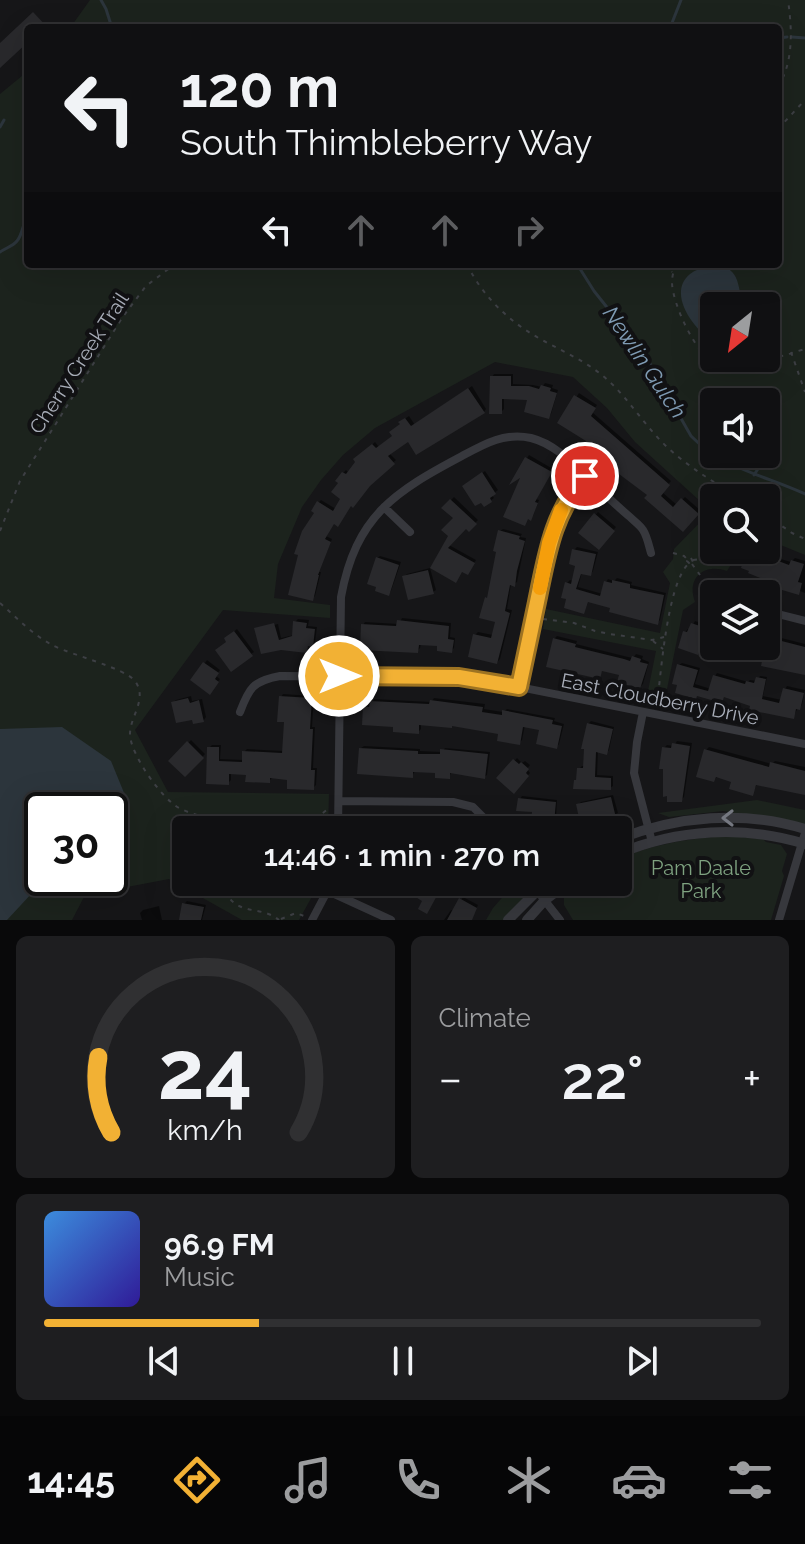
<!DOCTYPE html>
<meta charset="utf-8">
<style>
body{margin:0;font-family:Raleway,sans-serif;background:#1e1e20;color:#f1f3f6;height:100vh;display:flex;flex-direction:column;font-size:30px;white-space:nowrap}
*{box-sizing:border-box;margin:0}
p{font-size:26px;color:#9c9d9f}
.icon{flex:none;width:44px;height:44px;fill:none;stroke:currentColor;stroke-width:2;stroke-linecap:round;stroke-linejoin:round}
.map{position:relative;height:920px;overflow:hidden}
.side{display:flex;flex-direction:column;gap:16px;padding:16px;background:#09090a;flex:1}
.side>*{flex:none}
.guide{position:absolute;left:24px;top:24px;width:758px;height:244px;border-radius:8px;box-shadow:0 8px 32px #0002,0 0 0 2px #303032;background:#101012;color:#f1f3f6;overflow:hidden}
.needle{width:52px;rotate:210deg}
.buttons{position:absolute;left:700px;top:292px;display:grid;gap:16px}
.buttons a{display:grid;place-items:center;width:80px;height:80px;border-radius:8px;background:#101012;box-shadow:0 8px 32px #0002,0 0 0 2px #303032;font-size:40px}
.speed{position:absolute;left:24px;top:792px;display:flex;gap:16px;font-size:40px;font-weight:700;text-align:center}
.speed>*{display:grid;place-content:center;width:104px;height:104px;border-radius:50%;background:#101012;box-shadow:0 8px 32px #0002,0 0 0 2px #303032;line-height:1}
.speed .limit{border:4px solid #111;border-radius:12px;background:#fff;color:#111}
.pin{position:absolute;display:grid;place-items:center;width:68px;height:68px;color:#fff;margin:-34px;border:4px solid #fff;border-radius:50%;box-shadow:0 2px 8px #0007}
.me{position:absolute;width:88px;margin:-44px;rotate:90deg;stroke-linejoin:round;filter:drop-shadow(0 0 6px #0008)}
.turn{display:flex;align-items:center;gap:28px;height:168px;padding:0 24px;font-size:36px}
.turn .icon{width:104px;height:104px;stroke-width:2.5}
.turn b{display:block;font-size:56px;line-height:68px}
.lanes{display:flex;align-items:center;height:76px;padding:0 24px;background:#0003;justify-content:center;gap:40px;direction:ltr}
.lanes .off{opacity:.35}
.big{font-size:60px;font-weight:600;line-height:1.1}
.side .widget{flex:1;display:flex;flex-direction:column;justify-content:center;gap:12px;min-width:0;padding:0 28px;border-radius:12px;background:#1e1e20}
.side .dial{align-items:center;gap:0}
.dial svg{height:208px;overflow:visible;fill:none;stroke:#303032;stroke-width:7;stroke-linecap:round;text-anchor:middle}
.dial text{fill:#f1f3f6;stroke:none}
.song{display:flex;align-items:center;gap:24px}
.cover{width:96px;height:96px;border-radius:12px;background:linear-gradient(135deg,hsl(210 70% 55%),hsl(250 70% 35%))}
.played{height:8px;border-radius:4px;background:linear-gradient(90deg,#f2b134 30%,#303032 30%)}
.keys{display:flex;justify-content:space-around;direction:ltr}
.heat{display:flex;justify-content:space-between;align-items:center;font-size:44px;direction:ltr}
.side .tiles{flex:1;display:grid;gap:16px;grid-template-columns:1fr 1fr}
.widget:last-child{grid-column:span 2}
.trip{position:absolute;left:172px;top:816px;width:460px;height:80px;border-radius:8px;background:#101012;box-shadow:0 8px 32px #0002,0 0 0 2px #303032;font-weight:600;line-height:80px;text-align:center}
.tab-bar{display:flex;height:128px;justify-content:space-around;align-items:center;background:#060607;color:#9c9d9f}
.tab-bar .icon{width:56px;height:56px}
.tab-bar .active{color:#f2b134}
.tab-bar b{font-size:36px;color:#f1f3f6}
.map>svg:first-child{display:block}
.green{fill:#1c231d;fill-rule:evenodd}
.water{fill:#2c353c}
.shadow{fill:#0007}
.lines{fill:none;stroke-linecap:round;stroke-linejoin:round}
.stream{stroke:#2c353c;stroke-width:3}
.building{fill:#29292c}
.path{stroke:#3d3f44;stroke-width:2;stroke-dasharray:4 6;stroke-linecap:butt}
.minor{stroke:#37383d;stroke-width:8}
.tertiary{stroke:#37383d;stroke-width:10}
.oneway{stroke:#757881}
.route-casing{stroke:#9d7322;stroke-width:20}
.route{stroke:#f2b134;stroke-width:14}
.slow{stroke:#f59e0b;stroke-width:14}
.labels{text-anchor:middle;stroke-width:8;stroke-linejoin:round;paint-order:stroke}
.street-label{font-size:20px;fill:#a8adb8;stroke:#111113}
.park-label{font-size:20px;fill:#7fa381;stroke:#111113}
.water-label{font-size:22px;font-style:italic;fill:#7f9bb3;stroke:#111113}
</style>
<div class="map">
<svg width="805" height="920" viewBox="0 0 805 920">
<rect width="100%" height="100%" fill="#161618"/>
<path class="green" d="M90 0H805V555L766 539V498H714V550H740L727 571C704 563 686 578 695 602L683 610 664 704 646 701 656 651 543 629 546 609 660 633 670 583 663 572 673 559 674 549 711 511 635 442 607 408 573 377 495 362 375 428 343 455 321 480 302 507 278 564 274 598 330 605V618L223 610 135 730 168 792 329 794 328 830H186V882H320L299 920H242L169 879 85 895 72 920H0V94L28 71V264H778V28H70ZM714 306H766V358H714ZM714 402H766V454H714ZM42 810H110V878H42Z
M757 800 805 810V825L723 811 669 817 658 813Z
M730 836 763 839 766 842 781 845 787 854 782 871 784 876 771 920H573L564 905V896L577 886 578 882H618V858C658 844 687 838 730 836Z
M516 882H540L503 920H486L493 908Z"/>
<path class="water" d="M708 266C740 264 737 282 743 306H714V343C695 330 666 294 690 274 695 270 702 268 708 266Z
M62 727 111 761 129 805 120 829 110 842V810H42V878H46L7 920H0V729Z"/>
<path class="shadow" d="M494 374H513V384L533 385 542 387 545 383 553 385 552 388 558 390 551 414 549 417 530 398 504 397V409L501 412 492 377Z
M472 386 486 409 484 412 408 440 389 453 396 460 371 482 334 522 326 536 332 539 319 572H321L315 596 312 598 318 503 321 500 336 509 343 498V473L346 470 349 473 358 462 356 460 375 442 379 447 395 436 403 420 409 416 415 425Z
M579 393 597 405 592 412 671 481 662 492 677 505 685 497 700 510 683 529 616 461 560 422Z
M529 455 553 469 536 499 539 500 533 516 529 517 524 472 527 458Z
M485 471 498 490 492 495 494 498 485 505 467 484Z
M454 497 478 520 469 529 466 526 449 545 476 560 470 570 433 568 450 536 456 518 444 507Z
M598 512 616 527 599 547 581 532Z
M503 529 522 534 520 537 526 538 517 582 514 584H511L507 609 512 610 500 659 497 662 475 635 478 632 493 635 497 621 489 596 500 531Z
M766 544 768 545 766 549 776 552 774 557 791 562 795 558 805 561V593L800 591 750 550H766Z
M577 547 598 552 593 571 591 574 582 572 578 587 603 594 606 582 608 579 614 581 617 578 632 582 631 585 666 593 660 620 657 623 613 606 589 600 584 612 567 583 570 580 574 581 578 564 574 550Z
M380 556 401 562 391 591 389 594 377 558Z
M430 568 436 590 433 592 404 577 407 574Z
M402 618 451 623 450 637 455 638 454 648 452 650 440 645 421 643 420 648 417 651 363 625 365 622 399 624Z
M298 619 309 620 308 626 317 627 315 642 309 645 306 651 281 648 257 629 278 624 281 638 294 635 295 622Z
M695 621 714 627V646H766V634L805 644V673L765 660 740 656 737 659 702 647 698 652 685 632 688 629 690 630Z
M237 629 254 652 251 654 226 638Z
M557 636 577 641 576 644 628 657 633 658 636 654 643 656 642 659 649 662 643 684 640 687 622 674 603 669 599 677 554 639Z
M207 660 220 670 216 676 220 679 212 689 193 680Z
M682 663 700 668 695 684 711 689 715 676 717 673 748 682 750 680 757 681 760 676 767 677 763 696 782 700 785 689 787 686 805 690 802 705 798 708 793 717 725 695 722 701 698 694 695 697 679 665Z
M283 694 314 696 312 727H315L313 768H317L316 785 313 788 289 778H272L269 781 248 773 231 772V780L228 783 209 748 212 745H221L220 759 244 760V752L247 749 284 751 286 720 281 697Z
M191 696 192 701 202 699 206 717 204 720 173 703 176 700Z
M434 698 485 704 484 709 503 712 507 709 555 718 554 721 564 724 559 744 556 747 541 729 525 725 522 740 519 743 500 732 453 724 421 723V729L418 732 395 725 365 707 368 704 372 705 374 699 431 702Z
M591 721 614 727 609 750 606 753 598 751 597 775 613 776V786L610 788 579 778V769L582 766H585L588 724Z
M191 740 205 754 185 775 171 761Z
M677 741 692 743 684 797 681 800 664 748 667 745 674 746Z
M364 746 420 749V751L442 752 445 748 490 752 487 775 484 777 452 771 449 777 437 771H415L412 776 361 748Z
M709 747 772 764 775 761 805 767V794L757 784 752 794 733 780 717 777 714 780 706 750Z
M517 758 522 763 525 761 530 765 527 769 530 773 514 791 499 778Z
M613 795 618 813 610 817V820L608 823 587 814 578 805 581 802Z
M522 796 557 800 556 818 553 821 546 820 545 824 543 827 534 811 520 799Z
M369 824 403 827 405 825H422V829H429V830H366Z
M424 882H432L441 887 429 909 425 900Z
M471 882H494L471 885Z
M463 897 478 905 471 920H444L451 910 454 911Z
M187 901 206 905 202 920H181L184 904Z
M159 906 162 920H142L140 913 143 910Z"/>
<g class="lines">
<path class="stream" d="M101 0 106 9 112 28
M670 28 681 0
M792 37 805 38
M778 38 787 37
M0 127 4 120
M0 252C6 248 13 246 17 241 23 234 22 224 28 217
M577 264 594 291 645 355 691 436C722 468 766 476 805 494
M709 351 714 342
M754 475 778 438"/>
</g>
<path class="building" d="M33 12 48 28H28V42L0 68V43Z
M490 376H511V386H529L539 389 541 385 551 388 550 391 557 393 549 419 524 412 527 400 502 399V414H489Z
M468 388 485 413 416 455 408 442 388 456 395 464 370 486 353 508 351 506 338 527 334 524 325 539 331 542 318 575H319L313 601 288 595 298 555 294 554 302 531 314 513 311 511 317 501 333 511 340 499 331 492 338 483 335 481 342 472 346 474 355 462 353 459 372 444 376 448 392 436 389 432 400 424 398 422 405 418 411 426Z
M574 395 596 408 591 416 670 485 661 496 673 507 681 498 699 514 683 532 644 498 647 495 615 471 617 468 612 463 613 461 600 450 597 454 585 443 586 441 557 423Z
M525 457 552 472 535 502 538 503 531 521 528 519 525 526 503 517 520 478 509 485Z
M482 472 496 494 490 498 492 502 484 507 481 503 475 506 462 486Z
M450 499 477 524 469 532 466 529 448 548 475 563 468 575 462 572 456 583 430 568 448 536 441 530 453 518 441 508Z
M594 513 615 531 599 550 578 533Z
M498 530 520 536 519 539 525 541 517 571 515 587 510 585 505 611 510 613 497 664 468 657 473 634 491 638 495 622 479 618 485 597 487 598 496 552 493 551Z
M572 549 596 554 591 576 581 574 576 589 600 596 604 581 612 583V580L630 584V588L664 595 658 625 609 612 610 608 588 602 584 614 564 608 566 599 561 598 565 582 571 584 575 566 569 564Z
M747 550H761L774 555 773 559 789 565 791 560 804 564 798 582 802 583 799 595 772 587 773 583 748 573 749 571 741 568Z
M376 557 399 565 389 596 375 591 376 587 367 584Z
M428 570 434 594 408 600 402 576Z
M397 620 449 626 448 639 454 640 452 653 437 651V646L419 645 418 653 360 650 361 624 396 626Z
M293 621 307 623 306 628 315 629 313 647 308 646 307 653 281 650 261 654 254 628 274 623 279 640 292 636Z
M691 623 712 630 706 646H766V637L805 647V675L761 666 762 661 739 656 738 661 700 649 698 655 678 648 683 631 687 632Z
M234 631 253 656 231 672 215 650 226 642 224 638Z
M553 638 576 644 575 647 624 659 630 661 632 656 641 659 640 662 648 664 640 689 617 682 619 675 602 671 600 679 546 667Z
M203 662 219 673 215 679 219 682 210 695 190 680Z
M677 664 698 670 693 687 708 691 713 675 745 684 746 681 754 683 756 677 766 679 762 699 779 703 783 688 804 693 800 710 796 709 794 719 749 710 750 706 724 697 722 703 697 696 696 699 675 693 677 685 672 684Z
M279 696 312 698 310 729H313L311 770H315L314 790 287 789V780L270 778V783L245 782 246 775 229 774V785L206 784 207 747H219V761L242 762V751L282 753 284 722H277Z
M188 698 190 703 199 700 204 722 193 724 192 720 176 723 171 702Z
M430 700 483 707 482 712 502 715V710L553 720 552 724 562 726 557 749 536 744 539 730 523 727 520 745 497 741 498 734 452 726V728L419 725V734L393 732V727L362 725 363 706 369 707 370 701 429 704Z
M587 723 613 729 607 755 596 752 595 777 611 778V790L573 789 574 780H576L577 768H583L584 749H581Z
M187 741 204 758 185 777 168 761Z
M672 743 690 746 682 802H667V796L663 797V769H659L662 747 671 748Z
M359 748 418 751V754H440V749L488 754 485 779 450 773V779L435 778V773L413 772V778L357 774Z
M704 749 769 767 770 762 805 771V795L756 785 753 796 729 789 731 782 716 777 714 782 696 777Z
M513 759 519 764 521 762 529 769 526 773 529 776 514 794 496 778Z
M611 797 616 818 608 820 609 824 588 829 585 817 579 818 576 804Z
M518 798 556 802 554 823 544 822 543 829 530 828 532 812 516 811Z
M422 882H425L440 890 427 914 418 909 422 901 414 896Z
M459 898 477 908 472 920H447Z
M182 903 204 907 201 920H179Z"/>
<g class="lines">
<path class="path" d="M778 87C794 61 792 29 788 0
M778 129 805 100
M467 264C483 298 512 324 544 341 564 352 585 361 603 376 625 394 640 419 660 440 683 464 712 481 740 498
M665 264 672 272
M676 264C674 270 672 276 672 282 672 304 698 360 720 367 736 372 787 354 805 349
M791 352 805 392
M766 515 792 533 805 539
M0 531 20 481 122 318 146 286 175 264
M673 553 684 556 687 559
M691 558 693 562 691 565 687 561Z
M693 560 700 559 708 552C710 541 694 525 714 524
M692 564 700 575
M0 603C17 618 32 634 52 645 71 655 125 668 135 681 148 699 130 716 130 734 130 754 162 799 179 808 195 816 215 821 233 819 241 818 248 816 257 815 265 814 310 819 317 822 321 823 324 826 328 828
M543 619 574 623 595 631 610 634 652 640 664 637
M653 641 663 649
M657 705C661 673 667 586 688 564
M318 821 319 816 329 808
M194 830 198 817
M223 830 229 821
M221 882C234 920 258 903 279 920
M281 919 296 913 304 916"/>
<path class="minor" d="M384 507 410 532
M714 590 722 594
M766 611 805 621
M519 687 549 543 563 508 585 476
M240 712C249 688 253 681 280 676L459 677 489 681 805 744
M643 712 637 742 634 773 652 842
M339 801 453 802 473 807 483 817
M338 830 341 597C356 516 394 492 462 456 484 444 505 432 531 438 559 445 578 470 598 488 609 498 619 508 630 517 634 521 640 525 643 530 647 536 649 546 651 553
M328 891 391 920
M542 897 560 920
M312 920 332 882
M779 920 805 833"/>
<path class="tertiary" d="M618 839C678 816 743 810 805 829
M618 854C677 829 744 825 805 844
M508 920 546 882
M527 920 545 900 569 882"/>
</g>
<defs><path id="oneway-chevron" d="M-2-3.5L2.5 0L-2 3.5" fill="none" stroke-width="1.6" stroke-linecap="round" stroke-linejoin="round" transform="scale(2)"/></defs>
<use class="oneway" href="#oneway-chevron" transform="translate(728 818) rotate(-180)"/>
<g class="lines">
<defs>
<path id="route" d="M339 676 459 677 519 687C525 659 531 630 537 602 547 554 552 515 585 476"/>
</defs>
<use href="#route" class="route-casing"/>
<use href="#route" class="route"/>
<path class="slow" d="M540 588 549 543 561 510"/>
</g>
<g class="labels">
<g class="street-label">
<text transform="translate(79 363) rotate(-57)" y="7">Cherry Creek Trail</text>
<text transform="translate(660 699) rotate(11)" y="7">East Cloudberry Drive</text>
</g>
<g class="park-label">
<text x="701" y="875">Pam Daale<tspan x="701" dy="23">Park</tspan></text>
</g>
<g class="water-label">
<text transform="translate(645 362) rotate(56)" y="8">Newlin Gulch</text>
</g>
</g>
</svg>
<div class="buttons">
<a><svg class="needle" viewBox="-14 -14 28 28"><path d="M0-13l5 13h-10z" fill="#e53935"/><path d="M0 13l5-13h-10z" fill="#9c9d9f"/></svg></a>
<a><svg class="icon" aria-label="sound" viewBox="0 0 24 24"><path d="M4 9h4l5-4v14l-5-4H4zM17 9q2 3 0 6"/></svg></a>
<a><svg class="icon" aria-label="search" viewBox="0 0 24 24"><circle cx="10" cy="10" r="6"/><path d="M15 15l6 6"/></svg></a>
<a><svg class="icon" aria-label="layers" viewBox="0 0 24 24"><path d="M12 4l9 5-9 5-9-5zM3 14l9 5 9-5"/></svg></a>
</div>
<div class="speed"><div class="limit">30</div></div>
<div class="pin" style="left:585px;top:476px;background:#d93025"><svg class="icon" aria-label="arrive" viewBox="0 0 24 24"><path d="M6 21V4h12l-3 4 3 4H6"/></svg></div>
<svg class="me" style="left:339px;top:676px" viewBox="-20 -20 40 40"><circle r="17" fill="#f2b134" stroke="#fff" stroke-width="3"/><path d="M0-11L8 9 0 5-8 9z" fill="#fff"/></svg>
<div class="trip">14:46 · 1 min · 270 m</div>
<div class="guide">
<div class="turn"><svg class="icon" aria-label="left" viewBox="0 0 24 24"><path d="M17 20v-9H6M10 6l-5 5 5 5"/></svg><div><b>120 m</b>South Thimbleberry Way</div></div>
<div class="lanes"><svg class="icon" aria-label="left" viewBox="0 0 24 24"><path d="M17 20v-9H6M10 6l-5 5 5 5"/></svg><svg class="icon off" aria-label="ahead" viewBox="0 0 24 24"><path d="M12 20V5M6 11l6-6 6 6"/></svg><svg class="icon off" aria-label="ahead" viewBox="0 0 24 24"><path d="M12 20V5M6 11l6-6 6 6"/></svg><svg class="icon off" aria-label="right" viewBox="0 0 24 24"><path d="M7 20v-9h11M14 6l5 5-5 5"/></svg></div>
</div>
</div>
<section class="side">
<div class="tiles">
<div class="widget dial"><svg viewBox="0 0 100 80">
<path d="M14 69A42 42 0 1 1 86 69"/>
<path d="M14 69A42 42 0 0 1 9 40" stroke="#f2b134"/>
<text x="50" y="56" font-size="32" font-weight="700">24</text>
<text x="50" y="72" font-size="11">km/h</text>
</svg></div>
<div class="widget"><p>Climate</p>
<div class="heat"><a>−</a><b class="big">22°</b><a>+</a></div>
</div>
<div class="widget">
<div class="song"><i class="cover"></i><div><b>96.9 FM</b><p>Music</p></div></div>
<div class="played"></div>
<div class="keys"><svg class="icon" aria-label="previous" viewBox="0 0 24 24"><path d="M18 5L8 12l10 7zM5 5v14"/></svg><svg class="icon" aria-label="pause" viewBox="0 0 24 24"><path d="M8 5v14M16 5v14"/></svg><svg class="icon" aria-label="next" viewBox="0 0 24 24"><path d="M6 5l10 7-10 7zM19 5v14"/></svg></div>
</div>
</div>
</section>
<nav class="tab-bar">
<b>14:45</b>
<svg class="icon active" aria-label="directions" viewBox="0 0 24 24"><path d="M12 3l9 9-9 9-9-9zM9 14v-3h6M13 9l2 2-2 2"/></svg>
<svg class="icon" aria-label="music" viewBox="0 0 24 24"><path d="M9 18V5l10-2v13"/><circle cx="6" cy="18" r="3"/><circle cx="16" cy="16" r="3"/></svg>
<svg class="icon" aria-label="phone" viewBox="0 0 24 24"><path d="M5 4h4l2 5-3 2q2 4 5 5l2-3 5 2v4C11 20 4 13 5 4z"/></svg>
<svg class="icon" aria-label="climate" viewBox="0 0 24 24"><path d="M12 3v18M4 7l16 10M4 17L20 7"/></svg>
<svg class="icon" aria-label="car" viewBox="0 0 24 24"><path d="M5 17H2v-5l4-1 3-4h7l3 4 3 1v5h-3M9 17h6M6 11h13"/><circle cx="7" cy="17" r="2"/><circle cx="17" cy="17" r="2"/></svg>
<svg class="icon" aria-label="filters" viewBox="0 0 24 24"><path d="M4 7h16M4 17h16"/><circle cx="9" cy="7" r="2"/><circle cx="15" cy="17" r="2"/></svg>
</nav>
